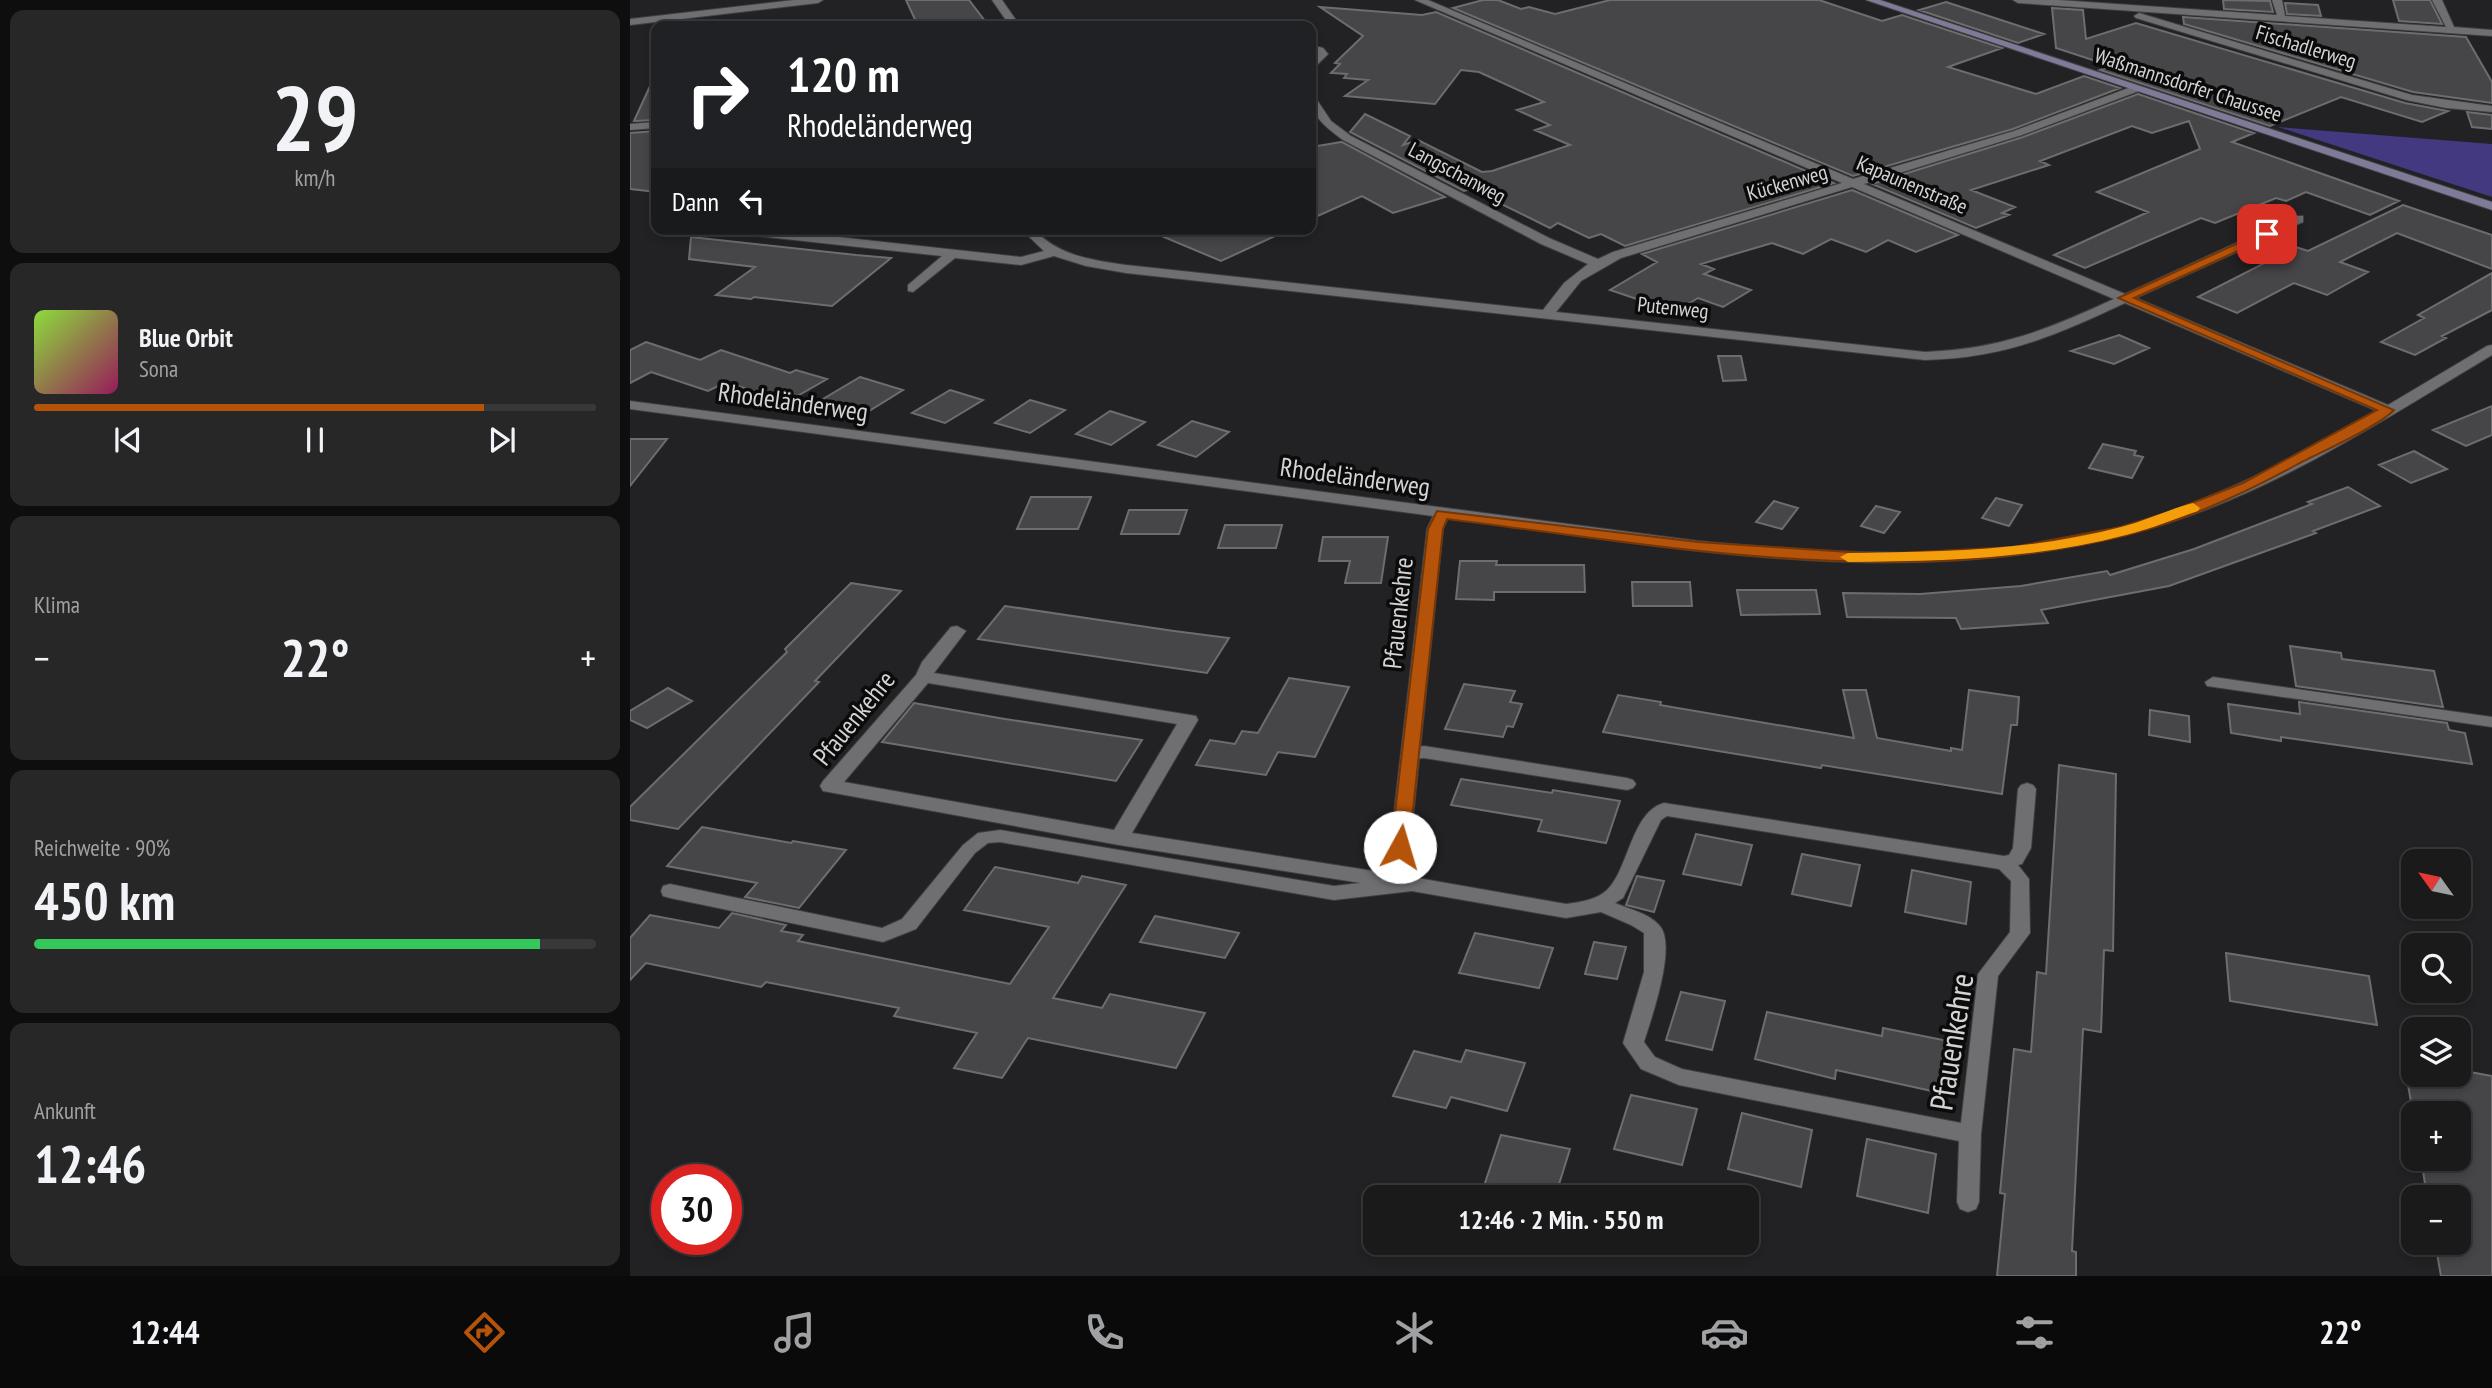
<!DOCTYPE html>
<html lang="de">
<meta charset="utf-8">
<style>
body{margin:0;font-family:"PT Sans Narrow",sans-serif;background:#272728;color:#f1f3f6;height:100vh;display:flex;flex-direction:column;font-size:26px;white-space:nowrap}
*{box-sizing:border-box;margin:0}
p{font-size:23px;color:#9fa1a3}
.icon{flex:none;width:38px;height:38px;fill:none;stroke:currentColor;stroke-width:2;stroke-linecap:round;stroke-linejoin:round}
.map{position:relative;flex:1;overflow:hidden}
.drawer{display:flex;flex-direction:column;gap:10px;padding:10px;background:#0e0e0f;width:630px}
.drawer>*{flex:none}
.hud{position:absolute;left:21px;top:21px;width:665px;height:214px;border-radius:14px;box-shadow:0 4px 10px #0003,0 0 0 2px #38383a;background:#202124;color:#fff;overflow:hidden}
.needle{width:46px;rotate:303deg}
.tools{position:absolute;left:1771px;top:849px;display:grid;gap:14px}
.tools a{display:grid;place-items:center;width:70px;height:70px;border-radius:14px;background:#1a1a1b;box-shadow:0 4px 10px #0003,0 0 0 2px #38383a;font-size:35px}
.speed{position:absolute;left:21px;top:1164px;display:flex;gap:14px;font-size:35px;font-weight:700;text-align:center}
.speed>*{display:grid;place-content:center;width:91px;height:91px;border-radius:50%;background:#1a1a1b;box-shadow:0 4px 10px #0003,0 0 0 2px #38383a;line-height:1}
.speed .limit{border:10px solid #d22;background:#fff;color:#111}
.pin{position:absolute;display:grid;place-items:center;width:60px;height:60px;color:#fff;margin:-30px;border-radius:14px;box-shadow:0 4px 10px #0006}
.me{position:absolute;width:77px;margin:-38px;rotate:6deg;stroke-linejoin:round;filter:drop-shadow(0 0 5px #0008)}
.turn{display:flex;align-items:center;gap:24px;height:147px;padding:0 21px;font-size:32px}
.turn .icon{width:91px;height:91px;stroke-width:2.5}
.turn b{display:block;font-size:49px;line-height:60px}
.then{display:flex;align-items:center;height:66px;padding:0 21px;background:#0003;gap:14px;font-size:26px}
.big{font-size:52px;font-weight:700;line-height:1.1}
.drawer .tile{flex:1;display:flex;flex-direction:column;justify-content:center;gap:10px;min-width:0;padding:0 24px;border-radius:14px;background:#272728}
.drawer .dial{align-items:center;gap:0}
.dial b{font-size:91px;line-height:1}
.song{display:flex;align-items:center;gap:21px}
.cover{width:84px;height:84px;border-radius:10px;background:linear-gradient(135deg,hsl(90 70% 55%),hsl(330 70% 35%))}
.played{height:7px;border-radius:4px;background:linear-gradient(90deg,#b45309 80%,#38383a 80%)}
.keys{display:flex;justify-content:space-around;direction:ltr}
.heat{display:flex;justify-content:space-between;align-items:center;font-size:38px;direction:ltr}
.charge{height:10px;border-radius:5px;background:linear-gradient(90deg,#34c759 90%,#38383a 0)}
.trip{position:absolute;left:733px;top:1185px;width:396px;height:70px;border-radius:14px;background:#1a1a1b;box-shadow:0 4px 10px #0003,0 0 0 2px #38383a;font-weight:700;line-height:70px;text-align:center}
.menu{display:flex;height:112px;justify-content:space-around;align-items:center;background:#0a0a0b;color:#9fa1a3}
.menu .icon{width:49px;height:49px}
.menu .on{color:#b45309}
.menu b{font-size:32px;color:#f1f3f6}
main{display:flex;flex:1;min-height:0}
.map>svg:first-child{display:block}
.green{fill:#423981}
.building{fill:#464649;stroke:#6d6d70;stroke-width:2}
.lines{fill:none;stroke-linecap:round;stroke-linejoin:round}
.lane-casing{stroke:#3f3f41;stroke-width:2}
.street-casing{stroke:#3f3f41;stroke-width:2}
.secondary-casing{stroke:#3f3f41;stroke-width:2}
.lane{fill:#6f6f72;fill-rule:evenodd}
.street{fill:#6f6f72;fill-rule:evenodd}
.secondary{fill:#7d7b98;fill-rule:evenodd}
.route{fill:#b45309;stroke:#753606;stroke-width:2}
.slow{fill:#f59e0b}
.labels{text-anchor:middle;stroke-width:7;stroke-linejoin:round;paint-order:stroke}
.far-street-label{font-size:21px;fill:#d4d4d5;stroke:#0b0b0c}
.street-label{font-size:26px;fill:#d4d4d5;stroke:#0b0b0c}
.near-street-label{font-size:32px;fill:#d4d4d5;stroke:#0b0b0c}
</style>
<main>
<section class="drawer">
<div class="tile dial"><b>29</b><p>km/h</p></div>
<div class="tile">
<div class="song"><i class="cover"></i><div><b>Blue Orbit</b><p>Sona</p></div></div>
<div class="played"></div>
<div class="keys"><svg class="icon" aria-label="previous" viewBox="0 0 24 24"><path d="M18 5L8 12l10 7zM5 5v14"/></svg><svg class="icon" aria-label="pause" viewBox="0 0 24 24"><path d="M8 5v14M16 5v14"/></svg><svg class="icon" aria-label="next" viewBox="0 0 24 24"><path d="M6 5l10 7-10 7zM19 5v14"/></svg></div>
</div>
<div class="tile"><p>Klima</p>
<div class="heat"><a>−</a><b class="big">22°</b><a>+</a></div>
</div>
<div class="tile"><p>Reichweite · 90%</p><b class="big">450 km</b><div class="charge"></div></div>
<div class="tile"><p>Ankunft</p><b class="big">12:46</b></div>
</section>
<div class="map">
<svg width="1862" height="1276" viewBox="0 0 1862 1276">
<rect width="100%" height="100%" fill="#222224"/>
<path class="green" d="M1648 127 1862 144V197Z"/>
<path class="building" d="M276 0H339L355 21 321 26H288Z
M853 0H868L891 9 899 7 925 14 980 0H1189L1252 21 1272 15 1372 48 1318 67 1406 94 1454 76 1490 88 1383 129 1223 176 823 8Z
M1593 0 1640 1 1643 12 1594 9Z
M1763 0H1800L1812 24 1769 21Z
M1316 2 1374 21 1414 34 1388 43 1289 10Z
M1655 3 1688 5 1691 16 1657 14Z
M690 7 792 15 806 12 1204 183 995 246 971 234 959 238 928 223 920 228 841 189 834 191 720 132 735 114 780 136 773 145 788 140 852 172 862 171 940 145 905 130 920 125 887 110 914 102 849 72 831 70 805 104 715 96 738 80 714 78 717 74 701 73 710 64 705 63 733 36Z
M1422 8 1453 10 1456 39 1506 23 1775 103 1818 111 1792 122 1711 97 1640 126 1470 70 1481 66 1426 48Z
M1553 17 1836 37 1862 82V103L1783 92 1554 24Z
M26 73V120L4 121Z
M1508 94 1624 133 1602 142 1769 201 1740 215 1676 192 1656 201 1646 198 1585 223 1571 218 1455 268 1424 255 1518 212 1467 192 1570 149 1559 121 1522 133 1502 126 1410 161 1419 165 1341 190 1385 207 1372 213 1379 215 1346 228 1242 184 1393 137Z
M1837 112 1862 115V129L1842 127Z
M26 131V192L0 189V133Z
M711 142H712L815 197 763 213 732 196 681 219V147Z
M1222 190 1328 235 1286 252 1258 240 1236 252 1201 239 1173 254 1142 243 1071 264 1084 269 1074 274 1121 290 1093 307 1068 298 1045 312 980 290 1027 262 1012 254Z
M1773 205 1862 235V269L1767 233 1710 262 1738 272 1697 295 1664 283 1607 313 1568 297 1666 247 1678 251Z
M515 229H660L591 261Z
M61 237 226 255 261 258 202 306 124 297 121 299 86 295 125 267 59 259Z
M1862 273V310L1812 336 1816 338 1785 355 1751 342 1794 318 1788 315Z
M1489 335 1519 348 1484 364 1441 351Z
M16 342 70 360 91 350 160 373 166 370 197 379 157 402 96 382 78 391 21 372 0 383V350Z
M1088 356H1111L1116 380 1093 381Z
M230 377 273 390 236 413 193 399Z
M320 390 353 400 315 423 282 413Z
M400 400 435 410 400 433 365 423Z
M1862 406V435L1836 446 1803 430Z
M480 411 515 422 481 445 446 434Z
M562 421 599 432 566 457 528 445Z
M0 439H37L0 486Z
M1473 444 1506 451 1504 455 1513 457 1502 478 1459 468Z
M1784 451 1817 469 1781 483 1749 465Z
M1718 487 1750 506 1683 531 1686 533 1539 586 1411 610 1418 623 1331 629 1326 618 1217 617 1213 593 1290 594 1391 586 1477 571 1480 575 1564 549 1682 504 1678 502Z
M401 497H461L448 529H387Z
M1366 498 1392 505 1379 526 1352 518Z
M1144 501 1168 508 1152 529 1126 522Z
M1246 506 1270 512 1254 533 1231 526Z
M499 510H557L549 534H491Z
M595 525H652L646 548H588Z
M693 537H758L751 583H715L720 561H689Z
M830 561H867L866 565H954L955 592H864V600L826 599Z
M1002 582H1060L1062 606H1003Z
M221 583 271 591 185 681 189 682 48 829 0 820V807L157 652 155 649Z
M1107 590H1186L1190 614 1111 615Z
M375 606 544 631 599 638 577 673 348 639Z
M1660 646 1711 653 1712 659 1804 671 1813 707 1666 686Z
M659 678 719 687 685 757 648 752 636 775 566 765 580 740 605 744 612 731 628 733Z
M834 684 885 691 880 702 892 704 883 727 877 726 873 737 815 729Z
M38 688 62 701 17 728 0 720V711Z
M1213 690H1236L1247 738 1321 751V748L1332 750 1339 690 1389 697 1387 725H1381L1372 794 1192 765 1191 768 973 732 988 695 1031 702 1030 705 1224 738Z
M1669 702 1817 723 1819 730 1835 733 1842 764 1651 737V741L1601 733 1598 704 1670 714Z
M284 703 369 718 512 740 486 781 252 742Z
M1520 710 1559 716 1560 742 1519 735Z
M1429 765 1486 774 1483 951 1474 950 1471 1032 1453 1029 1442 1251 1446 1252V1276H1367L1375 1194 1370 1193 1384 1049 1401 1052 1407 972 1416 974Z
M831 779 922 793 923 790 990 801 976 843 908 831 912 820 821 805Z
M72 827 161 843 163 841 216 850 169 908 115 897 127 883 37 866Z
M1066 834 1122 845 1111 885 1053 874Z
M1172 854 1230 865 1221 906 1162 894Z
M365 867 448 883 452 876 496 885 423 998 472 1008 480 994 575 1013 546 1068 398 1038 372 1078 324 1068 347 1033 264 1016 269 1008 136 982 131 987 16 963 0 980V938L20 915 89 928 102 913 156 925 151 931 173 935 168 941 380 984 419 927 334 910Z
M1282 870 1341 882 1336 924 1275 912Z
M1007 876 1034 881 1024 912 996 905Z
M525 916 609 933 595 958 510 942Z
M845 933 923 948 909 988 829 973Z
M964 942 996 947 987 979 955 974Z
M1596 953 1739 976 1747 1025 1600 1001Z
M1051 992 1095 1001 1082 1050 1036 1040Z
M1137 1012 1252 1036 1253 1028 1318 1041 1311 1093 1206 1070 1205 1079 1125 1059Z
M836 1050 895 1063 877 1111 821 1097 816 1108 763 1096 784 1051 831 1062Z
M1829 1070 1862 1076V1276H1811L1805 1242H1829V1197H1797L1791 1158H1829V1113H1783L1776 1074H1829Z
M1001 1095 1067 1109 1052 1165 984 1149Z
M1112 1113 1182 1130 1171 1187 1098 1169Z
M871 1135 940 1149 925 1197H907L854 1186Z
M1237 1139 1306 1154 1298 1213 1227 1196Z"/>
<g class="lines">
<defs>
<path id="lane" d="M1583 677 1862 717V727L1577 686 1575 682Z
M794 746 997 778 1003 780 1006 784 1003 788 997 790 794 758 780 759 771 753 774 749Z
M1397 783 1403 785 1406 789 1401 848 1392 864 1388 865 1399 879 1400 933 1368 976 1351 1134 1349 1202 1346 1209 1338 1212 1330 1209 1327 1202 1329 1141 1049 1085 1011 1069 993 1043 1014 972V933L1001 925 971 912 936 918 782 891 704 900 370 842 358 843 345 853 286 929 253 942 40 898 33 896 31 891 33 886 40 884 252 928 272 919 333 845 348 833 370 830 704 886 782 877 936 904C951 902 966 900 977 890 999 869 1001 812 1034 803L1374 856 1379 855 1383 848 1388 789 1391 785ZM1037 816 1369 869 1381 881 1380 932 1348 974 1331 1123 1052 1069 1025 1057 1014 1042C1021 1019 1048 944 1029 925 1018 913 999 909 985 903L993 898 1031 820Z"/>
<path id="street" d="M164 0H193L188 3 0 25V19Z
M362 0H372L390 26H380Z
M785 0H798L1223 179 1384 131 1501 87H1509V91L1392 135 1234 184 1495 294 1665 216H1673V222L1506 298 1758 405 1857 346 1862 345V355C1761 415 1659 483 1547 520 1310 599 1059 550 818 518L813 529 780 847 792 884 789 889 782 891 489 845 193 791 190 786 193 781 286 675 292 662 321 627 327 626 336 631 304 673 566 716 568 720 502 833 769 875 760 847 797 529 803 516 0 409V401L1068 541C1208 554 1354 564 1491 527 1582 502 1666 458 1747 411L1495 303C1424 336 1375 358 1295 360L496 273 456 266 424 256 391 265 325 258 283 292 278 291V285L312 256 117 235 111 231 135 229 391 257 414 251 391 229H404C428 256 462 260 496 265L913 310 934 283 958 264 911 244 713 140C697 128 681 117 681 96L685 97 701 121 721 136 919 238 968 259 983 252 1212 183ZM1222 187 1484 299C1416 330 1371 349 1295 352L926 312 951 281 991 258ZM298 683 547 724 484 830 214 782Z
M1383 0H1428L1647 15 1642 0H1652L1655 16 1816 27 1802 0H1812L1824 27 1862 30V36L1388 3Z
M1509 13 1782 95 1862 106V112L1816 108 1776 100 1506 18 1504 16Z
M400 23H415L420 26H395Z
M681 45 693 48 698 54 681 71V62L688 54 681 51Z
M26 122V128L0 130V124Z"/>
<path id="secondary" d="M1236 0H1250L1862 202V210Z"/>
</defs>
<use href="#lane" class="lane-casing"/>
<use href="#street" class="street-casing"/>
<use href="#secondary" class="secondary-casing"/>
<use href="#lane" class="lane"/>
<use href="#street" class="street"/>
<use href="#secondary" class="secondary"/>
</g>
<path class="route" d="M1637 230 1643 234 1641 236 1504 298 1764 410C1749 426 1691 452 1668 464 1614 494 1556 520 1497 535 1274 591 1040 547 817 519L813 529 779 847 776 851H763L761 847 798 529 807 511 1068 542 1249 554 1384 547 1491 527 1539 512 1613 483 1747 410 1488 298Z"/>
<path class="slow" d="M1563 503 1570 508 1568 511C1544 519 1521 529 1496 535 1405 559 1312 561 1218 562L1210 557 1218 553C1309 552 1402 551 1491 527 1516 521 1539 509 1563 503Z"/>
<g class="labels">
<g class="far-street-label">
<text transform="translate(1676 47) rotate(17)" y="7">Fischadlerweg</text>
<text transform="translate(1558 85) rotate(18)" y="7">Waßmannsdorfer Chaussee</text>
<text transform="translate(827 173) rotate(28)" y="7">Langschanweg</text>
<text transform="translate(1157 183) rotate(-16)" y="7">Kückenweg</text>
<text transform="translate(1282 185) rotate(23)" y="7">Kapaunenstraße</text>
<text transform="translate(1043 308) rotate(6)" y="7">Putenweg</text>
</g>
<g class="street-label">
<text transform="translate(163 402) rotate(8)" y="9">Rhodeländerweg</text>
<text transform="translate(725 477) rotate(8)" y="9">Rhodeländerweg</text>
<text transform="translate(768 613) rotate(-84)" y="9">Pfauenkehre</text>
<text transform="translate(224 718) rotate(-51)" y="9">Pfauenkehre</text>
</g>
<g class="near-street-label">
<text transform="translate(1322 1042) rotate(-81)" y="11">Pfauenkehre</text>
</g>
</g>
</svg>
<div class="tools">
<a><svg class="needle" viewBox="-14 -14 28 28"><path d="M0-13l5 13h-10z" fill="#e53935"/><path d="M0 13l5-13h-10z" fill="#9fa1a3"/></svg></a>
<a><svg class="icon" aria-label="search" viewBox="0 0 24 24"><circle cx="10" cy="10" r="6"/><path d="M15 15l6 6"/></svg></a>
<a><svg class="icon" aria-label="layers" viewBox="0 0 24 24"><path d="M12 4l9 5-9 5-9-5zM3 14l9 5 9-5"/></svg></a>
<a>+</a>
<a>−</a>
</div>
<div class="speed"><div class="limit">30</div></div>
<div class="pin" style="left:1637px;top:234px;background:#d93025"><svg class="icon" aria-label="arrive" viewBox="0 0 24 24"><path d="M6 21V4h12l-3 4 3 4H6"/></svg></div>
<svg class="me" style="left:770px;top:847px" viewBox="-20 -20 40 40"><circle r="19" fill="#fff"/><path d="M0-13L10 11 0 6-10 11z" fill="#b45309"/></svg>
<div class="trip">12:46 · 2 Min. · 550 m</div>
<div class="hud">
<div class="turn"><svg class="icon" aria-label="right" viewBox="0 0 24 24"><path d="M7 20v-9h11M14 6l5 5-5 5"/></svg><div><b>120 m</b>Rhodeländerweg</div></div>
<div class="then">Dann<svg class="icon" aria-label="left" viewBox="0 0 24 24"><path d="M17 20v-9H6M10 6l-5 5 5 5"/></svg></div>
</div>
</div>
</main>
<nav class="menu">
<b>12:44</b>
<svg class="icon on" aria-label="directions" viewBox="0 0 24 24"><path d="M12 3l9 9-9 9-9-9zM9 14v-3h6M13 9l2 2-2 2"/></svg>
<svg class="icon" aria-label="music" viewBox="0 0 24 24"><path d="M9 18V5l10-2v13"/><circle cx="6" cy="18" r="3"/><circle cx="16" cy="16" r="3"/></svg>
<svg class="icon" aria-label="phone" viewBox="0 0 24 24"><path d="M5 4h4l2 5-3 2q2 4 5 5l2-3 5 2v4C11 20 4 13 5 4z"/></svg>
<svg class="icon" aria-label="climate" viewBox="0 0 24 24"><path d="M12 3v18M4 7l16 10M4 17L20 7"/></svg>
<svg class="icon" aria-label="car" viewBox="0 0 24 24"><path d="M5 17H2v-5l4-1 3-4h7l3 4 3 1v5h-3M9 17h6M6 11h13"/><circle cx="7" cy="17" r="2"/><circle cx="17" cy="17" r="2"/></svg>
<svg class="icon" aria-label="filters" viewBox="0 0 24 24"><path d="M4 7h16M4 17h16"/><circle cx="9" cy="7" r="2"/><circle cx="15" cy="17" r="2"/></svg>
<b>22°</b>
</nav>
